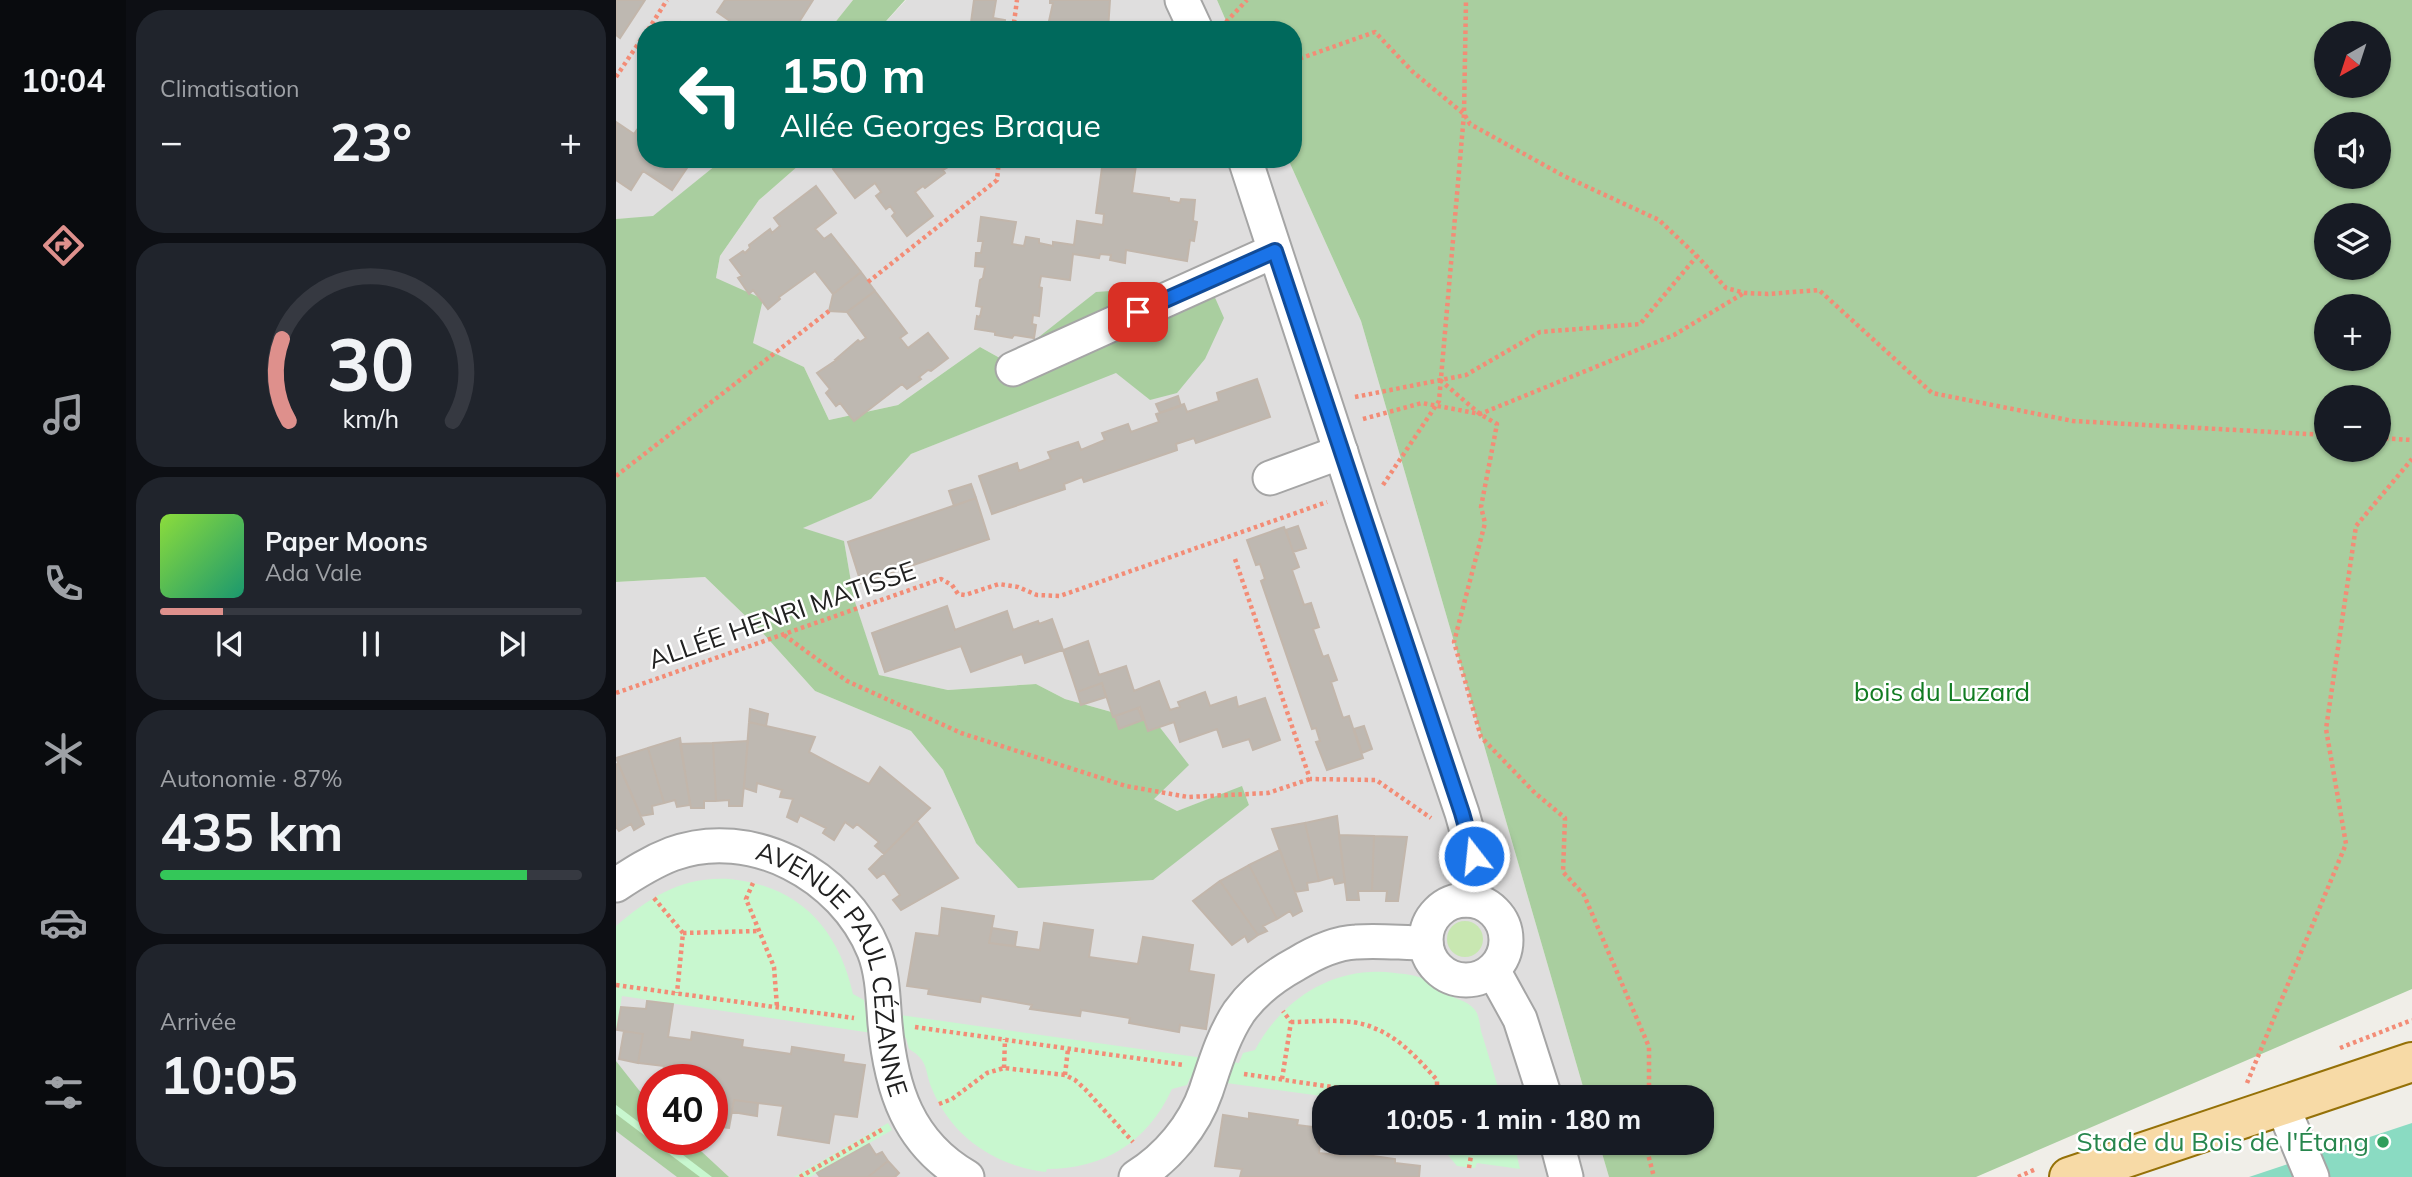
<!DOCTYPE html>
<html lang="fr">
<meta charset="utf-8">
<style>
body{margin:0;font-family:Mulish,sans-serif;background:#20242c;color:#f1f3f6;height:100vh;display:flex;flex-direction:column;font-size:26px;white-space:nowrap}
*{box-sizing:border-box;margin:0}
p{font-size:23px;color:#9ea1a6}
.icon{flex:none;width:38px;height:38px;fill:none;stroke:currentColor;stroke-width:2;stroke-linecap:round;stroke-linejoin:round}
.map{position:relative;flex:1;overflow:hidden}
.sheet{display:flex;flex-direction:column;gap:10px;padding:10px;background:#0d0f14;width:490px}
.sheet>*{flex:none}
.hud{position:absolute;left:21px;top:21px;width:665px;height:147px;border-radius:28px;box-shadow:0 2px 5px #0004;background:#00695c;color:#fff;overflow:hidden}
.needle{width:46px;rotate:219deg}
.fabs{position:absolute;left:1698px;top:21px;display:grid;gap:14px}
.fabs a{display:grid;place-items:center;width:77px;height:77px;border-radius:50%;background:#171b24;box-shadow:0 2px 5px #0004;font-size:35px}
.speed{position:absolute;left:21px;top:1064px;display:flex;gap:14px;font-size:35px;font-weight:700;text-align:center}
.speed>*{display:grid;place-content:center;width:91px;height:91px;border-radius:50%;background:#171b24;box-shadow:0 2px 5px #0004;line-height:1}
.speed .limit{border:10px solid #d22;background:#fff;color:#111}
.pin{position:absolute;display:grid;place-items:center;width:60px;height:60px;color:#fff;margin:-30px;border-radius:14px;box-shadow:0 4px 10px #0006}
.me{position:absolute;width:77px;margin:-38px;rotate:344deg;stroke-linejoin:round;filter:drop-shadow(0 0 5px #0008)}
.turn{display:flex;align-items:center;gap:24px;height:147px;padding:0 28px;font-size:32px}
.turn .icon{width:91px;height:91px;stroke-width:2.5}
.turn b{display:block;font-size:49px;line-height:60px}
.big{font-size:52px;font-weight:700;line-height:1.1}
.sheet .card{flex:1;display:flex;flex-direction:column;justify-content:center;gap:10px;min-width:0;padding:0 24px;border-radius:28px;background:#20242c}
.sheet .dial{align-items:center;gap:0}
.dial svg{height:182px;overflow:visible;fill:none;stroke:#363941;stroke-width:7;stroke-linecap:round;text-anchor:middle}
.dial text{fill:#f1f3f6;stroke:none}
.song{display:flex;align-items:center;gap:21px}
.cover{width:84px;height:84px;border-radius:10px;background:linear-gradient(135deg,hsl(90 70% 55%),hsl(160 70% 35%))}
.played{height:7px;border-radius:4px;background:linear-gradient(90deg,#de908c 15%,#363941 15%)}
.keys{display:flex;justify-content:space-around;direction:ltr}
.heat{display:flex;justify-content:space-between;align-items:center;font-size:38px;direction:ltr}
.charge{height:10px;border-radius:5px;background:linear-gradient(90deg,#34c759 87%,#363941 0)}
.trip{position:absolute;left:696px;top:1085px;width:402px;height:70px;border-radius:28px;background:#171b24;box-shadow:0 2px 5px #0004;font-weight:700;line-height:70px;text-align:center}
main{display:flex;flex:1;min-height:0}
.tabs{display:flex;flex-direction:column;width:126px;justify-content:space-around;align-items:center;background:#090b0e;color:#9ea1a6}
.tabs .icon{width:49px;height:49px}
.tabs .selected{color:#de908c}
.tabs b{font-size:32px;color:#f1f3f6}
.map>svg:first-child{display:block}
.residential{fill:#dfdede;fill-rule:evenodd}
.grass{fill:#c8e7b1}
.forest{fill:#a9ce9f;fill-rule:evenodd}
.park{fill:#c8f7cf}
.pitch{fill:#8adbc2}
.building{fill:#beb8b1;stroke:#c2b6ab;stroke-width:2}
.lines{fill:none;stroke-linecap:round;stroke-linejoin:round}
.minor-casing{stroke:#a5a5a5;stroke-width:37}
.major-casing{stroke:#957108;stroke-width:42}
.path{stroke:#f38c76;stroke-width:4.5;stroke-dasharray:3.5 3.5;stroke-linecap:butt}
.minor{stroke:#fff;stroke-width:33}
.major{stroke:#f7daa6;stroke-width:38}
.route-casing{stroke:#114b97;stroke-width:18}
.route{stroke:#1a73e8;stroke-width:12}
.leisure-dot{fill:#2e9e5b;stroke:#fff;stroke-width:2.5}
.labels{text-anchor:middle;stroke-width:5;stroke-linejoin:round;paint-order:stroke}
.street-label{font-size:26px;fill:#212121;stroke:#fff}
.park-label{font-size:26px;fill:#127c22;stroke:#fff}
.leisure-label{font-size:26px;fill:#27864d;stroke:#fff;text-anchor:end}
</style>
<main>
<nav class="tabs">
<b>10:04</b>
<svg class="icon selected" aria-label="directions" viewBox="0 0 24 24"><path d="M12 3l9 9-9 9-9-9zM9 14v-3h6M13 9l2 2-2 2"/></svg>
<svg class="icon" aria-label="music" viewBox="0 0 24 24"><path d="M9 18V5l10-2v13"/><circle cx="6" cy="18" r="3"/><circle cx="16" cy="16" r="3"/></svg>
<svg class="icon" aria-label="phone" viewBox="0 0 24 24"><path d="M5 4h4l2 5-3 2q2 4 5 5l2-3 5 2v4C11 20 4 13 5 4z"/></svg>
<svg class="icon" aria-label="climate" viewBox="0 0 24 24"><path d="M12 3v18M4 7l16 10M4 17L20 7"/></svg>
<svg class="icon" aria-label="car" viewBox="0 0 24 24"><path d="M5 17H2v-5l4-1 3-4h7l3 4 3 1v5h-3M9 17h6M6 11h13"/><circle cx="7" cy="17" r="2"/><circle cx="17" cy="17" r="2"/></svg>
<svg class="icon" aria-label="filters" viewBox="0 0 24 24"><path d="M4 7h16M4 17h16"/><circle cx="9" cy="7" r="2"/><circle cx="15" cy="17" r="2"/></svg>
</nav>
<section class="sheet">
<div class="card"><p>Climatisation</p>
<div class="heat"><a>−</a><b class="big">23°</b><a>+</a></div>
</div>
<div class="card dial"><svg viewBox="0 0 100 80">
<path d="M14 69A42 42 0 1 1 86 69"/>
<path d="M14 69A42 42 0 0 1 11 33" stroke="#de908c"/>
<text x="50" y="56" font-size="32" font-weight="700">30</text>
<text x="50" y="72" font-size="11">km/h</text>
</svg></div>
<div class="card">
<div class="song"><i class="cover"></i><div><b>Paper Moons</b><p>Ada Vale</p></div></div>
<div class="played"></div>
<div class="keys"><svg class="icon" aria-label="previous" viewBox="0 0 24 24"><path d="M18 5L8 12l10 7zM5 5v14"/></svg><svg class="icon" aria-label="pause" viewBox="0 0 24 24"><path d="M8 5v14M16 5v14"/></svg><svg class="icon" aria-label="next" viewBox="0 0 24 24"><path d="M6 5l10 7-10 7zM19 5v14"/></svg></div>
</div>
<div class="card"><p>Autonomie · 87%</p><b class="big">435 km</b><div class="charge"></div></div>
<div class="card"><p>Arrivée</p><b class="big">10:05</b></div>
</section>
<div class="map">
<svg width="1796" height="1177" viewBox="0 0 1796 1177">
<rect width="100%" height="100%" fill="#f0eee8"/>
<path class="residential" d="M0 0H237L213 30H30V159H103L100 165 37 217 0 219Z
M290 0H601L614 30H262Z
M190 159H672L745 321 970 1097H709V1143H983L993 1177H0V582L89 577 143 629 199 691 295 731 327 770 360 843 596 833 633 805 626 787 561 811 538 799 542 725 449 699 420 684 332 690 262 675 238 599 228 542 186 528 255 499 295 454 500 372 534 400 589 359 391 362 364 347 282 405 213 420 188 367 136 343 100 278 104 256 143 200ZM37 1080H96V1139H37Z"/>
<path class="grass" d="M831 939a18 18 0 1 1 36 0a18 18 0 1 1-36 0Z"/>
<path class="forest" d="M237 0H289L262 30H213Z
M601 0H1796V989L1360 1177H993L983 1143H1087V1097H970L745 321 672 159H677V30H614ZM1762 33V86H1710V33ZM1762 124V177H1710V124ZM1762 215V268H1710V215ZM1762 306V359H1710V306ZM1762 397V450H1710V397Z
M103 159H190L143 200 104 256 100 278 147 299 137 343 188 367 213 420 282 405 364 347 391 362 480 292 593 284 608 318 589 359 561 393 534 400 500 373 295 454 255 499 187 528 228 541 238 599 263 675 332 690 420 684 449 699 542 725 573 765 538 799 561 811 626 786 633 805 537 880 402 888 360 843 327 770 295 731 199 691 143 629 89 577 0 582V219L37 216 100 165Z
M0 1061 37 1108V1139H72L113 1177H61L0 1131Z"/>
<path class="park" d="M114 879C183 886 222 928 237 994L248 1000 249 1010 623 1063 627 1053 639 1050C667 998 719 965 779 973 788 974 801 975 810 980 816 984 820 990 827 993 837 998 851 1000 859 1010 863 1015 864 1025 865 1031 872 1053 878 1075 885 1097H713L574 1078 571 1085 556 1089C531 1143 487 1169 431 1169L430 1172C379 1166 336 1137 316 1089 308 1069 313 1061 293 1049L290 1038 6 996 0 1032V926C34 897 66 876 114 879Z
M0 1105 37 1133V1139H46L96 1177H84L0 1114Z
M272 1123 276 1130 194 1177H178Z
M822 1143H898L904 1169 861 1163 859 1168 841 1166Z"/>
<path class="pitch" d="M1796 1123V1177H1633Z"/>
<path class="building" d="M0 0H29L4 38 0 35Z
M109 0H197L178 30H163L154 24 150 30H127L101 12Z
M358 0H380L377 18 389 20 388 30H354Z
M434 0H494L492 30H431L437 3H434Z
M65 22 78 30H60Z
M30 117V159H77L56 190 27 171 15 190 0 180V122L18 134Z
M230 159H346L327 170 329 173 309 188 307 186 299 192 317 216 291 236 276 216 279 213 274 206 270 209 260 196 265 192 259 183 239 198 217 169Z
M487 160 520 165 516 193 553 198V201L564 203 565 199 579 200 577 221 581 222 578 241 574 240 571 261 510 250 509 263 494 260 495 255 484 254 483 258 457 254 454 280 425 276 423 287 426 288 423 316 417 315 416 324 420 325 418 338 398 335 396 338 379 335V332L359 329 361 316 364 317 366 307 360 306 364 280 367 278 369 267 359 266 360 253H365L367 241H362L365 217 400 222 396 244 408 246 410 237 423 239V243L437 246V242L458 245 461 221 487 225 488 214 480 213Z
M200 186 220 213 199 229 208 239 215 234 245 272 217 294 199 271 163 297 164 299 152 309 137 290 133 294 122 278 126 276 114 260 127 251 129 253 134 248 133 245 154 229 156 233 164 226 158 218Z
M245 272 259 291 231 312 213 311 217 294Z
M259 291 291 333 284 338 292 348 312 333 332 358 315 371 312 370 303 377 305 379 291 389 286 384 238 421 224 403 220 406 210 393 214 389 201 373 222 359H220L242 340 244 342 250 338 231 312Z
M641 379 654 417 580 443 578 438 560 444 561 450 468 482 466 477 448 484 449 489 376 514 363 476 401 463 403 471 435 459 432 452 462 442 465 450 489 440 486 433 512 424 515 432 543 422 540 414 568 404 571 412 603 401 601 393Z
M562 396 565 406 544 413 540 404Z
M355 484 360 498 338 506 333 491Z
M360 498 373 539 245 583 232 542Z
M682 526 690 548 677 552 670 530Z
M668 527 683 567 676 570 688 605 695 603 703 627 697 629 707 657 712 655 721 680 715 682 727 718 733 716 747 758 711 770 700 742 704 741 700 728 696 729 645 581 649 579 644 564 640 565 631 540Z
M331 606 339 630 391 611 397 630 422 621 423 624 436 619 447 650 409 663 406 654 355 672 345 646 269 672 256 633Z
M472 641 483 675 510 666 518 691 543 681 554 710 564 707 562 702 589 692 594 706 620 697 622 707 649 698 664 740 637 750 633 739 607 747 601 729 564 742 558 722 532 731 524 707 497 717 486 683 461 692 447 650Z
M486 683 490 697 465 705 461 692Z
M522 708 527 720 503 729 499 716Z
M134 709 152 714 150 726 133 722Z
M133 722 199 737 193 752 253 784 264 767 314 808 268 854 259 846 263 842 241 824 237 828 229 822 218 840 207 833 210 828 184 815 181 822 171 817 177 799 164 797 166 790 141 783 140 792 128 788Z
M748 726 756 749 746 753 738 729Z
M64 738 74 805 61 807 59 800 48 803 32 748Z
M132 741 126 806H113V800L100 801 97 743Z
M97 743 100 801H88V808H75L64 744Z
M32 748 48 803 36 806 37 814 25 816 0 758Z
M2 763 28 824 18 830 15 824 3 831 0 827V765Z
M721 816 729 882 719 884 717 877 703 881 689 823Z
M301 821 342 878 285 910 277 900 284 895 268 873 261 878 253 869Z
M689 823 703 881 691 883 692 890 679 892 656 829Z
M723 835 758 836 756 891H742L743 900H731Z
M758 836 791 837 782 901H770L771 891H756Z
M664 850 686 911 677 916 674 911 661 919 633 865Z
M633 865 661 919 647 926 651 931 642 935 604 881Z
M604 881 642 935 632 942 629 936 616 945 577 901Z
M326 908 378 916 373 943 424 950 428 923 477 930 473 957 522 964 527 937 577 945 573 971 598 975 590 1029 564 1025 563 1032 513 1023 514 1018 465 1010 464 1016 414 1009 416 1005 365 996 364 1002 312 994 313 989 291 986 300 933 323 936Z
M376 928 401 932 399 946 373 943Z
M31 1001 57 1004 52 1037 75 1040 76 1032 127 1040 126 1047 175 1054 176 1047 228 1055 227 1062 249 1065 241 1117 218 1114 213 1143 162 1135 167 1106 118 1100 113 1128 96 1126V1080H46L48 1066 22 1063 27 1034 1 1030 5 1007 30 1009Z
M8 1031 27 1034 22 1063 3 1059Z
M118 1100 142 1103 141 1116 116 1112Z
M633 1113 682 1120 681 1125 706 1128 703 1153 729 1156V1152L779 1159V1163L804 1166 803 1177H624L626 1169 599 1166 607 1115 633 1119Z
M253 1144 260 1155 266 1152 272 1161 252 1177H204L201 1173Z
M272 1161 283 1173 279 1177H252Z"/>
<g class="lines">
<defs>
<g id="minor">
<path d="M566 0 580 30"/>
<path d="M629 159 746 517 846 813 858 856 850 900"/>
<path d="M397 369 658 251"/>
<path d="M654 478 725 452"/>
<path id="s1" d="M0 885C18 873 35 862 56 854 135 825 227 875 258 951 267 974 267 1000 269 1024 275 1089 292 1143 351 1177"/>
<circle cx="850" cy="940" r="40"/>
<path d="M877 970 904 1019 929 1097"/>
<path d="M1666 1105 1696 1177"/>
<path d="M941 1143 950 1177"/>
<path d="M520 1177C551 1158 578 1126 590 1091 599 1064 607 1036 623 1012 638 991 658 976 680 964 698 953 718 943 740 942 763 940 786 943 810 943"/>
</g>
<path id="major" d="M1453 1177 1796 1062"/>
</defs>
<use href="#minor" class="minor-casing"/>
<use href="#major" class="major-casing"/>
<path class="path" d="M610 22 631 0
M32 30 51 0
M397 30 401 0
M677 61 759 32 797 72 848 114 854 124 948 176 1043 220 1081 256 1110 288 1129 293 1152 294 1203 290 1316 393 1457 421 1710 435
M0 77 30 32
M252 282 381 180 383 159
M824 380 864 414 881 424 865 507 869 523 838 642 865 737 919 793 949 818 947 872 968 895 1033 1047V1097
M739 397 850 375 924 332 1024 324 1081 256
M747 419 806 403 864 414 1058 335 1128 293
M1762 438 1796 440
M0 476 213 311
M767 485 823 401 848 114 850 0
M619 559 694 779 760 780 815 818
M168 635 231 681 345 733 510 786 572 797 652 793 694 779
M0 693 325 579 336 585 342 594 349 595 383 584 402 587 421 595 444 596 711 502
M137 883 130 899 158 967 161 1007
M38 898 67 933 61 993
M67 933 143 931
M0 985 238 1018
M675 1022C701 1022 734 1017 758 1028 784 1038 803 1060 821 1080V1097
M299 1027 568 1065
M1724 1048 1796 1020
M388 1068 389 1039
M628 1074 784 1097
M449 1075 452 1049
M666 1079 675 1022 667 1011
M1631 1083 1730 844 1710 729 1740 526 1796 459
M323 1104 336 1099 371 1073 388 1068 449 1075 459 1080 469 1089 517 1142
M1032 1143V1154L1038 1177
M853 1168 857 1143
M184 1177 267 1129
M1402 1177 1420 1169"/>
<use href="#minor" class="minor"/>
<use href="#major" class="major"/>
</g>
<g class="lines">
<defs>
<path id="route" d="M522 312 659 251 846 813 858 856"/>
</defs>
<use href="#route" class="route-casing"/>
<use href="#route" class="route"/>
</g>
<circle class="leisure-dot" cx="1767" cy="1142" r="7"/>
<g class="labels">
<g class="street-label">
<text transform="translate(166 615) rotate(-19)" y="9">ALLÉE HENRI MATISSE</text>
<text dy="9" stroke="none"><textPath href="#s1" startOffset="304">AVENUE PAUL CÉZANNE</textPath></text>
</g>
<g class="park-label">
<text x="1326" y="701">bois du Luzard</text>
</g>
<g class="leisure-label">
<text x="1753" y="1151">Stade du Bois de l'Étang</text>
</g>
</g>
</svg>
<div class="fabs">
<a><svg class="needle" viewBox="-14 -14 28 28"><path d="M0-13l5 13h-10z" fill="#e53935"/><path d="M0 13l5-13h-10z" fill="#9ea1a6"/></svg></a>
<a><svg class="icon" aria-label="sound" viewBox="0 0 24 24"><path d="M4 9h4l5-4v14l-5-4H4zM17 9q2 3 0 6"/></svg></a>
<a><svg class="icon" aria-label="layers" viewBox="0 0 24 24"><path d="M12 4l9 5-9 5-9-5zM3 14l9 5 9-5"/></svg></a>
<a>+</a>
<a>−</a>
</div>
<div class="speed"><div class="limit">40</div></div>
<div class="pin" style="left:522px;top:312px;background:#d93025"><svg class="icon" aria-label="arrive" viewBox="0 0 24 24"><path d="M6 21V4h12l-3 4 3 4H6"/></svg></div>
<svg class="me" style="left:858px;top:856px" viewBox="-20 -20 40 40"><circle r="17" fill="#1a73e8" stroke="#fff" stroke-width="3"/><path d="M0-11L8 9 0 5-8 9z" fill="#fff"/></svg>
<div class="trip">10:05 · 1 min · 180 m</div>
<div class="hud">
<div class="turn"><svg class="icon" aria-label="left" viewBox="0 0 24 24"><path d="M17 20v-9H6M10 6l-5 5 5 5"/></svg><div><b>150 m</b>Allée Georges Braque</div></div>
</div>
</div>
</main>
